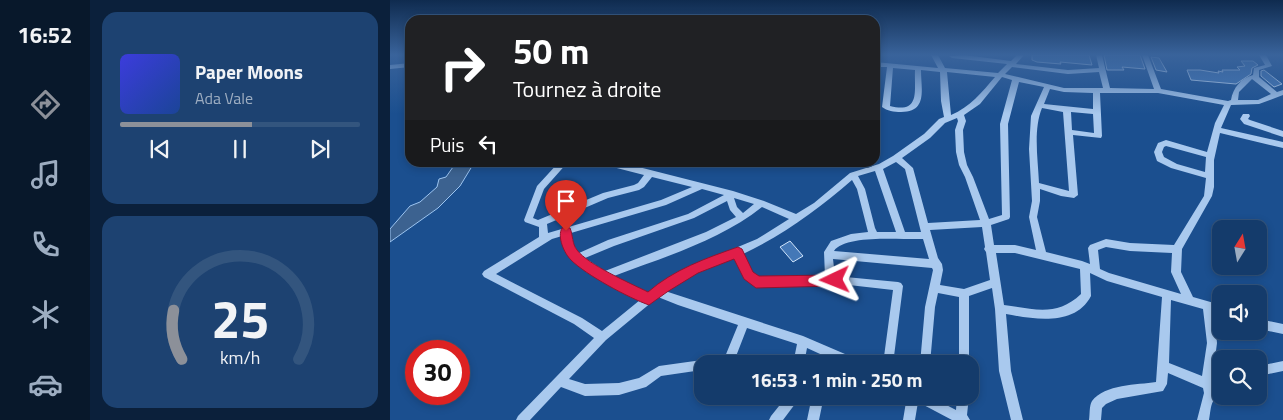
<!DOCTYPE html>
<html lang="fr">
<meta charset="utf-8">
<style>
body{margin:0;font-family:"Titillium Web",sans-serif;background:#1d4271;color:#f1f3f6;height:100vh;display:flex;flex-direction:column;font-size:19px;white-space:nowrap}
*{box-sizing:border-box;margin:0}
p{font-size:16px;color:#9dadc1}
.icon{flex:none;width:28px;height:28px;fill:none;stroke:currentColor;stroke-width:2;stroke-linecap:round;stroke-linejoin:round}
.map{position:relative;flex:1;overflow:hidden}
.panel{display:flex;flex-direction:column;gap:12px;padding:12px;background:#0b203b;width:300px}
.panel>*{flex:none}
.hud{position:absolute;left:15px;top:15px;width:475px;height:152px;border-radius:15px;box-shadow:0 2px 8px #0003,0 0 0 1px #33557e;background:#202124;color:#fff;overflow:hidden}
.needle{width:32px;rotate:11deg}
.fabs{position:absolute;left:822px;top:220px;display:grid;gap:10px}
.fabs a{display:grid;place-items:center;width:55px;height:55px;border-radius:10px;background:#143b6b;box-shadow:0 2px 8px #0003,0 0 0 1px #33557e;font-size:25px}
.speed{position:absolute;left:15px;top:340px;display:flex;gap:10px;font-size:25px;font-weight:700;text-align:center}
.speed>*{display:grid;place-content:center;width:65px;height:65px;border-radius:50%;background:#143b6b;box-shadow:0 2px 8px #0003,0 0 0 1px #33557e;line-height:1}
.speed .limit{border:8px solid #d22;background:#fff;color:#111}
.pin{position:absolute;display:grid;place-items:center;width:42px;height:42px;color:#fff;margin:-51px -21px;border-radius:50% 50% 50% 0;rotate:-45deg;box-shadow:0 0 5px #0007}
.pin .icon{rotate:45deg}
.me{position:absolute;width:55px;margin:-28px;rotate:268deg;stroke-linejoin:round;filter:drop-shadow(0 0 4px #0008)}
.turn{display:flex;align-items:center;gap:18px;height:105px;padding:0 25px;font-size:22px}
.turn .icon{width:65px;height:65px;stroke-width:2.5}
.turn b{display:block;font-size:35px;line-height:42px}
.then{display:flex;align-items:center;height:48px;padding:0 25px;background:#0003;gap:10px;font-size:19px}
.panel .card{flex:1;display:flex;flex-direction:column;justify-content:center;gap:8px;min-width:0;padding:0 18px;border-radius:15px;background:#1d4271}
.panel .dial{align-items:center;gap:0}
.dial svg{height:130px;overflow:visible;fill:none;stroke:#33557e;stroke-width:7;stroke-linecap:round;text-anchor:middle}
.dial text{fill:#f1f3f6;stroke:none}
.song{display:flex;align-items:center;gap:15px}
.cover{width:60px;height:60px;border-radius:8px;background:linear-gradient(135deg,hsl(240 70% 55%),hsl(220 70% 35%))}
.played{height:5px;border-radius:2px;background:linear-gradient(90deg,#8c9099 55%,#33557e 55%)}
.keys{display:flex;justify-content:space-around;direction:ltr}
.trip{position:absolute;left:304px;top:355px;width:285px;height:50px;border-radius:15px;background:#143b6b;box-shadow:0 2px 8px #0003,0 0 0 1px #33557e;font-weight:700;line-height:50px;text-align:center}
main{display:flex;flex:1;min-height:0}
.tabs{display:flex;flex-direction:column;width:90px;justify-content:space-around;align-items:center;background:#08182b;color:#9dadc1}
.tabs .icon{width:35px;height:35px}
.tabs .active{color:#8c9099}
.tabs b{font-size:22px;color:#f1f3f6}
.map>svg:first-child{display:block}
.water{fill:#3c6290;stroke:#9cc4f0}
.building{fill:#4478b7;stroke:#cfe3fa}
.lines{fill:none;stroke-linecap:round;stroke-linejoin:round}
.minor{fill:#a9c9ee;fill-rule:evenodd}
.route{fill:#e11d48;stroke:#92132f}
</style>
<main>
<nav class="tabs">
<b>16:52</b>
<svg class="icon active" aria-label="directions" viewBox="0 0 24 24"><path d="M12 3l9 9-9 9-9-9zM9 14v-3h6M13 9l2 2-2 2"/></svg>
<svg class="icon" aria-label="music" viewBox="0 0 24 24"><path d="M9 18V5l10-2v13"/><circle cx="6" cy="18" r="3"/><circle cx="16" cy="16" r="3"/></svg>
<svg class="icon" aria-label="phone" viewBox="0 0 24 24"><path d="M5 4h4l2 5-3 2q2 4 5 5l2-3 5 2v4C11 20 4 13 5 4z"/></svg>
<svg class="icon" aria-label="climate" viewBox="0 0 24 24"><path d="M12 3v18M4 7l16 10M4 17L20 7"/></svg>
<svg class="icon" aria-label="car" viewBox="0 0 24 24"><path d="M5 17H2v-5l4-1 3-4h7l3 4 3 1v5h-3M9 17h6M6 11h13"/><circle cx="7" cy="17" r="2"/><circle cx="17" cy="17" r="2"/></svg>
</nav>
<section class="panel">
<div class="card">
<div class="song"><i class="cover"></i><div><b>Paper Moons</b><p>Ada Vale</p></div></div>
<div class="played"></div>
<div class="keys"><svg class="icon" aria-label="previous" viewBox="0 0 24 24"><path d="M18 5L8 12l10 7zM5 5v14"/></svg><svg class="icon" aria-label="pause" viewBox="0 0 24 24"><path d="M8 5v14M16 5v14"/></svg><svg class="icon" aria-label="next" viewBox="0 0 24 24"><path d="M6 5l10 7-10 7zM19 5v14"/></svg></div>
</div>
<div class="card dial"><svg viewBox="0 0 100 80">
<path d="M14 69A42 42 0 1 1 86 69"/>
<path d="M14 69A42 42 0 0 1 9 39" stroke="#8c9099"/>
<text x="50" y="56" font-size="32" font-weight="700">25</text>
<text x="50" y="72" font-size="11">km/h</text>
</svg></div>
</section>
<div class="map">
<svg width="893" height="420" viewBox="0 0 893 420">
<rect width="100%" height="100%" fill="#1b4f8f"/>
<path class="water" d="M64 162 84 163 70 186 48 208 0 242V229L20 206 30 202 47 187 49 179 56 177 63 167Z"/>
<path class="building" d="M642 55H699L702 65 670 62 671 64 647 62 642 60Z
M714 55H750L755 69 732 67 734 70H717Z
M761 57 769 58 777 72 766 70Z
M851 61H863L868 65 862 68 861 74 846 84 801 80 797 70H810L829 73 828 71 833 72 832 70H850L847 67 855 66Z
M874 70 892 84 884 87 871 76V71Z
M400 241 413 256 403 262 390 247Z"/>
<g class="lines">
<path class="minor" d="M541 55H548L555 68 608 73 617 64 562 58 559 56 574 55 621 61 627 55H634L626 64 678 70 709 68 706 55H712L720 88 764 89 752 55H758L771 89 838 101 841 100C843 88 851 78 863 75L864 68 875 65 869 55H876L882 66 869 70V77L887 92 893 90V95L869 104 841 105 831 128 893 142V148L830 133 824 160V187L822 196 792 249 791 272 803 297 831 305V315L824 312 827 343 823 374 824 386 831 384V396C820 397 821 411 819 420H807L814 393 813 388 778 373 777 384 773 391 727 399 716 404 712 408 711 420H699C700 414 699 406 702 401 715 384 747 385 766 382L772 297 717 281 700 273 701 296C685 327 643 319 616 314L621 371 633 420H621L609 371 605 309 602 288 579 296V364H569V297L548 293 545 307 540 364H530L535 307 543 270 542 268 443 259 445 276 508 282 511 283 513 286 503 364H493L503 290 450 284 370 287C355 282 351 271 345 257L306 273 275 291 413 336 469 360 470 364H452L417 348 414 364H403L407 344 357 328 343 364H332L348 325 288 305 268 297 216 340 179 379 195 384 229 383 249 378 269 366 312 360 316 361 317 364H312V370L271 376 256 387 229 395 195 396 171 387 140 420H126L128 416 204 338 184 324 94 277 92 274 94 271 149 237V227L135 222 134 220 147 186 169 162H178L154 189 143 218 148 220 213 193 244 185 248 183 254 175 215 165 211 162H229L343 191 374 201 406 214 424 203 460 173 489 164 503 156 534 134 549 119 554 117 551 101 550 72 531 70C531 89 538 112 511 112 504 112 497 111 492 107L497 67H491L488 74 485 76V62L548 68ZM622 67 678 74 709 72 713 88H674L615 74ZM503 68 525 70C524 90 531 114 500 106ZM557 72 605 77C592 92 580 107 561 115ZM612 77 622 80 610 124 612 215 599 219 583 177 577 165 574 152 573 130 576 121 574 115 590 104ZM862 79 881 94 868 100H848L849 92ZM629 82 654 87 641 116 639 149 642 201 639 217 646 250 625 245H604L601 225 619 219 620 217 618 124ZM660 89 674 92 703 93V109L654 104ZM710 93H768L834 105 825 123 817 152 776 140 768 143 764 152 767 161 781 168 816 178 814 196 784 245 740 243 716 239 700 245 698 248 700 264 692 261 656 252 647 217 650 201V189L671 196 684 198 688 195 683 135 711 138 712 136ZM652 108 673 112 679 191 649 183C648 159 643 130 652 108ZM681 112 703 114 704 133 682 130ZM567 118 568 121 565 130 566 152 569 165 575 177 590 220 538 223 523 168 512 158 540 138 555 123ZM776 146 816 157 815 172 787 164 774 157 772 152 774 147ZM506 162 515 169 531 232H515L493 169ZM485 171 506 232H487L485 228 475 189 468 176ZM262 177 302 187 271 200 158 233 157 224 218 198 249 190 254 187ZM462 180 467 189 478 232 461 234 441 241 434 252 435 276 370 279C361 273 357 264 353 254 393 235 429 209 462 180ZM312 189 334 195 298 214 218 240 189 253 184 246 181 233 276 205ZM344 198 364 204 353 213 347 207ZM337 201 340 210 346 217 316 232 215 271 195 258 224 246 304 218ZM372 207 399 219 367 239 300 267 269 285 258 294 224 276C274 257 329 241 372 207ZM592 227 595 247 594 249 596 252 600 280 574 289 550 285 553 270 552 264 548 258 540 230ZM172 236 175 248 183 261 211 279 250 300 212 331 192 318 106 274 162 239ZM533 239 539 259 444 251C455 234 513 240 533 239ZM716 247 740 251 782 253 781 272 791 294 719 273 710 269 708 250ZM606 253H625L690 269 691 294C667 317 644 309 614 305ZM781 300 813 309 817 343 812 376 779 363Z
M20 63V67L0 69V65Z
M853 114H859L860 116 858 119 860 120 893 131V137L854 124 850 119Z
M869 319 893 324V334L869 329Z
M893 361V371L869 376V366Z
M397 396H411L393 420H379L381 416Z
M422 396H434L429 420H417Z
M517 396H539L566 410 567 396H579L577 415 580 420H562L528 402 525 420H513Z"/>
</g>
<linearGradient id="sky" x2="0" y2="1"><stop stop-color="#0f2b4f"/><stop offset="0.48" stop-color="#39639b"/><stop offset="1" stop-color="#39639b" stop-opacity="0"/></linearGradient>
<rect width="893" height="114" fill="url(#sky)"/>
<path class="route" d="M176 227 180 228C183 235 182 244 187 250 198 265 240 283 258 292 283 270 316 258 348 247L352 249 363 272 369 276 445 275 449 276 451 280 449 284 445 286 366 288 354 279 344 259 308 273 277 292 259 305C239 298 196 275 181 260 174 253 167 237 172 228Z"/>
</svg>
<div class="fabs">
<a><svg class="needle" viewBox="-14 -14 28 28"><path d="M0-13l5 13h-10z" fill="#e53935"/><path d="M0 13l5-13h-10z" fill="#9dadc1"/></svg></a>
<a><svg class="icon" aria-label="sound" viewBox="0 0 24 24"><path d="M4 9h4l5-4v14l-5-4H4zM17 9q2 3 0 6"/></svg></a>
<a><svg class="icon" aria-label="search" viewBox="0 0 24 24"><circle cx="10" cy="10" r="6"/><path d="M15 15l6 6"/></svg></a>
</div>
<div class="speed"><div class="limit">30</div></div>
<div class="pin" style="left:176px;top:231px;background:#d93025"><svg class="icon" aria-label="arrive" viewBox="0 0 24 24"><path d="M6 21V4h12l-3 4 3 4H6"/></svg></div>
<svg class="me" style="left:445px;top:280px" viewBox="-20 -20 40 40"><path d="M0-17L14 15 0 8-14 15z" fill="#e11d48" stroke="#fff" stroke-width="4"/></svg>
<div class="trip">16:53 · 1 min · 250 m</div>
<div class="hud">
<div class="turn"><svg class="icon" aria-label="right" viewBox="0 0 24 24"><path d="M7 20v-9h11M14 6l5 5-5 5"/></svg><div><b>50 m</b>Tournez à droite</div></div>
<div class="then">Puis<svg class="icon" aria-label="left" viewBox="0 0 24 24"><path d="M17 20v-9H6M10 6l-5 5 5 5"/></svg></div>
</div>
</div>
</main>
